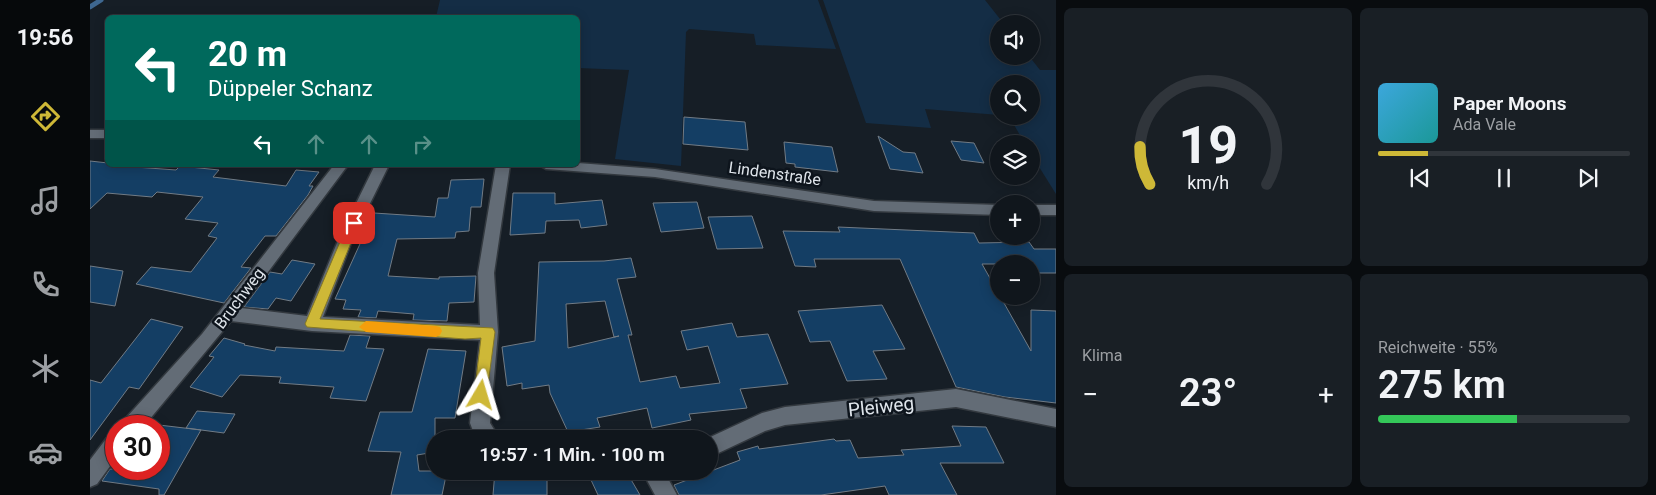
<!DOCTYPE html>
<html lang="de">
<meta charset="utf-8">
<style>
body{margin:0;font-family:Roboto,sans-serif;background:#191f25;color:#f1f3f6;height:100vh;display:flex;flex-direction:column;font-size:19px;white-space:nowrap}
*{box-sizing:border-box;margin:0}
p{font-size:16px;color:#9c9fa3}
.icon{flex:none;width:28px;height:28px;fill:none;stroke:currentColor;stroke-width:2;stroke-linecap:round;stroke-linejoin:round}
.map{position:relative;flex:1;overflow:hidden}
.sheet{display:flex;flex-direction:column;gap:8px;padding:8px;background:#090c0f;width:600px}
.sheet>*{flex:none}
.guide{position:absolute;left:15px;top:15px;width:475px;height:152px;border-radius:8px;box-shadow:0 2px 12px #0003,0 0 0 1px #30353b;background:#00695c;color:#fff;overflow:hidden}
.controls{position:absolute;left:900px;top:15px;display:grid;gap:10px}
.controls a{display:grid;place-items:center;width:50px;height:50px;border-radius:50%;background:#10161c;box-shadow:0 2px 12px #0003,0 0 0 1px #30353b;font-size:25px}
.speed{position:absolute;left:15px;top:415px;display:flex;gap:10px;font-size:25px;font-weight:700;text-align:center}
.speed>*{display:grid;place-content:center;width:65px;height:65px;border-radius:50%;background:#10161c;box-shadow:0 2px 12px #0003,0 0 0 1px #30353b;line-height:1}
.speed .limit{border:8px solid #d22;background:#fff;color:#111}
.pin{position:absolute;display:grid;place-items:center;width:42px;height:42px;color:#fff;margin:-21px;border-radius:10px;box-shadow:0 2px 8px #0006}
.me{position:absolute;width:55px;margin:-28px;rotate:7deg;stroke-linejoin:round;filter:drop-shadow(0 0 4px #0008)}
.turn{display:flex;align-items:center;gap:18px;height:105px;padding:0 20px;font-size:22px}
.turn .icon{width:65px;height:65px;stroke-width:2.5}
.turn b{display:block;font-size:35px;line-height:42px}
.lanes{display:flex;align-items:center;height:48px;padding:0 20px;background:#0003;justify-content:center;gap:25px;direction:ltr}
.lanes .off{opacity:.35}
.big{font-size:38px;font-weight:600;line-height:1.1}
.sheet .card{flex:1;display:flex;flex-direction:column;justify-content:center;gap:8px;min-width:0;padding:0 18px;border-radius:8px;background:#191f25}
.sheet .dial{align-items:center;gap:0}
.dial svg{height:130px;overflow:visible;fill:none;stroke:#30353b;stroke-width:7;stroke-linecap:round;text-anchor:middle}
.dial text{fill:#f1f3f6;stroke:none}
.song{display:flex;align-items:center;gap:15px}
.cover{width:60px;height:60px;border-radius:8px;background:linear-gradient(135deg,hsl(200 70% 55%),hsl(180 70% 35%))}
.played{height:5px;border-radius:2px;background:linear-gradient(90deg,#ceb837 20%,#30353b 20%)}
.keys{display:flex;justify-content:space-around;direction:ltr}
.heat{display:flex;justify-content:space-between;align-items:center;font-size:28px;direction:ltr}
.charge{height:8px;border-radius:4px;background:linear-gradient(90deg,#34c759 55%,#30353b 0)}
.sheet .tiles{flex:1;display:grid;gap:8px;grid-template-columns:repeat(2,1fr)}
.trip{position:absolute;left:336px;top:430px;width:292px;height:50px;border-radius:25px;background:#10161c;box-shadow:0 2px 12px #0003,0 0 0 1px #30353b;font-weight:600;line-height:50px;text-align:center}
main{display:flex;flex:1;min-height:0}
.menu{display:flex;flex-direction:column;width:90px;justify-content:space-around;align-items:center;background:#06090b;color:#9c9fa3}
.menu .icon{width:35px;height:35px}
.menu .selected{color:#ceb837}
.menu b{font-size:22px;color:#f1f3f6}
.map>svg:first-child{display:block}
.green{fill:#142d45}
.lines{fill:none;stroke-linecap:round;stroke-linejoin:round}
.stream{stroke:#3e6790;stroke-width:5}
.building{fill:#143e64;stroke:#717b85;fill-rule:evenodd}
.street-casing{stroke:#33393f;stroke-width:3}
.street{fill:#636c76;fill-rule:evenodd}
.route{fill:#ceb837;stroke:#867824}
.slow{fill:#f59e0b}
.labels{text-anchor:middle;stroke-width:5;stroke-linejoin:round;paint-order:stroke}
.street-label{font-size:16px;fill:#dfe5eb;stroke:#0d141c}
.near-street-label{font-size:19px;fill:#dfe5eb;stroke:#0d141c}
</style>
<main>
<nav class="menu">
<b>19:56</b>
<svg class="icon selected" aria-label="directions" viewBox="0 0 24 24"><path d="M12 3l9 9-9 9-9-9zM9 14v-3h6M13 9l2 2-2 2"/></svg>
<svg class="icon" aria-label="music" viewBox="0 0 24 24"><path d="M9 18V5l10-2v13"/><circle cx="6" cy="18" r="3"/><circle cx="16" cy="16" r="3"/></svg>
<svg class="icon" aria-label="phone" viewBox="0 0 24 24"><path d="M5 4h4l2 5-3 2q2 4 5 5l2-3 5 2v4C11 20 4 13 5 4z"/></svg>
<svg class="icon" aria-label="climate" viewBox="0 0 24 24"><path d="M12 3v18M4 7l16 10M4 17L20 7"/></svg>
<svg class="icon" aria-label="car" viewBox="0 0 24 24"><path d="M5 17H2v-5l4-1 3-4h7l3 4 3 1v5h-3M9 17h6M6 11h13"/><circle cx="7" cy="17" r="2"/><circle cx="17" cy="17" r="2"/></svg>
</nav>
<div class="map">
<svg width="966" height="495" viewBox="0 0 966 495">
<rect width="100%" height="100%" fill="#161e26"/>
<path class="green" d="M350 0H728L746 49 666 45 664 34 599 29 596 32 591 166 525 159 539 70 488 68V18L346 17Z
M733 0H895L914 24H909V56H939L950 70H966V194L941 154V144H935L919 116H941V84H909V115L835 109 841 128 776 123Z"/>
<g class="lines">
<path class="stream" d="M0 7 11 0"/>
</g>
<path class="building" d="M594 117 655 122 658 150 593 144Z
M788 136 813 152 825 153 833 173 800 169Z
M861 141 884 143 894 163 871 160Z
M694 142 742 147 748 172 705 167V164L696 163Z
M0 161 18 163V165L86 170 90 166 129 170 123 177 196 186 206 170 229 172 219 186H223L218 195 186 236H175L151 267 161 268 134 303 46 284 61 267 101 272 127 238 118 236 128 223 95 219 113 197 67 192 62 197 17 193 0 209Z
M394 179 391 207H381L379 231 366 232 365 238 307 239 298 276 349 279V277L386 276 384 302 359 303 357 321 323 320 324 314 288 311 286 318 268 317 271 310 253 309 256 300 245 299 284 213 345 217 348 198H358L361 180Z
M423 193H465V204L512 200 517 225 491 228 489 220 456 221 455 233 420 235Z
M607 202 614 228 571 232 563 203Z
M662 216 673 248 627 249 618 217Z
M748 227 884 233 889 243 939 242 944 249H966V273H941V264H892L941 351V310L966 311V403L915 397 866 387 810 259H724L726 267 705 266 693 231 750 232Z
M541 258 546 277 527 279 542 335H538L550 382 586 376 590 388 630 383 618 346 597 350 591 331 642 323 647 337 678 334 698 384 650 389 657 408 599 414 601 420 562 428 557 408 507 418 510 427 478 432 460 393 459 385 432 389V383L417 386 412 347 445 341 449 262 514 261ZM515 301 524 337 529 336 478 348 476 304Z
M202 260 225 264 201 301 186 298 178 309 154 307 180 272 192 274Z
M0 266 33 271 25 306 0 302Z
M792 305 815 349 783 351 797 379 757 381 740 341 720 342 708 311Z
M61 319 93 327 49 389 39 387 0 440V380L11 383Z
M260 335 280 336 276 348 294 349 276 401 240 398 244 387 189 383 191 377 150 375 132 397 100 387 124 357 119 356 134 338 155 344 154 345 185 351 186 347 254 351Z
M338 349 376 351 365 418H345V452L327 455 329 471H357L352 495H301L311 452 278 451 290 412H322Z
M107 411 145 414 134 433 96 428Z
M69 425 111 430 74 495H69V489L12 481 20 469H69Z
M862 426 896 427 914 463H850L867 495H799L795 486 731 495H589L584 485 650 460 647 452 668 446 669 449 744 439 746 441 760 440 768 458 814 455 811 450 871 446Z
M405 471H457V495H403Z
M522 471H536L550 495H508L501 480Z"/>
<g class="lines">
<defs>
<path id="street" d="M0 130H18V138H0Z
M488 163 565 169 784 201 909 205V215L784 211 565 177 456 169 449 165H488Z
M244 165H258L151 308 217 316 249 238 285 165H299L263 238 233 317 390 325 388 273 406 165H420L404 273 408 332 400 423 410 439H386L380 423 390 340 222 331 141 321 54 426H32L35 419 112 334Z
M941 205H966V215H941Z
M866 389 966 409V427L866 407 695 425 675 431 620 457V439H616L672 413 695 407Z
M26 432V458L7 484 0 487V460L19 435Z
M552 471H574L587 495H565Z"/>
</defs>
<use href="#street" class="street-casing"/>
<use href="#street" class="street"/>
</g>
<path class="route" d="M264 219 269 223 230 319 403 328 405 332 396 400 391 402 386 400 384 395 391 338 375 339 217 327 215 324 258 223Z"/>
<path class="slow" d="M276 321 346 326 350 327 352 331 350 335 346 337 276 332 269 327Z"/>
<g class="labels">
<g class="street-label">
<text transform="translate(685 173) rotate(8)" y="6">Lindenstraße</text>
<text transform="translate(149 298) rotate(-53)" y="6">Bruchweg</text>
</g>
<g class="near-street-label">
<text transform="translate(791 406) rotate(-6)" y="7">Pleiweg</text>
</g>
</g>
</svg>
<div class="controls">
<a><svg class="icon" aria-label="sound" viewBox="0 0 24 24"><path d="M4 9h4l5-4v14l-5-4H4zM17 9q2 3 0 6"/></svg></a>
<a><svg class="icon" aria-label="search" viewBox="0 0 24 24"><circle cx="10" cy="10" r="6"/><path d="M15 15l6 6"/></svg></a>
<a><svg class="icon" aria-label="layers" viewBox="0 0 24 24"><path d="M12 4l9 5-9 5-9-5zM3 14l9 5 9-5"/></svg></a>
<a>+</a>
<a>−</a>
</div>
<div class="speed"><div class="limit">30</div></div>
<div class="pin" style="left:264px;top:223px;background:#d93025"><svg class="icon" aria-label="arrive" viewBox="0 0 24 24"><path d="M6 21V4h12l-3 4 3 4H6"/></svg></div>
<svg class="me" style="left:391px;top:395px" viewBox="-20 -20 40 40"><path d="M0-17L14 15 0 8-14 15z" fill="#ceb837" stroke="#fff" stroke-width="4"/></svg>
<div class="trip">19:57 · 1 Min. · 100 m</div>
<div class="guide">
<div class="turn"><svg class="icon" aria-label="left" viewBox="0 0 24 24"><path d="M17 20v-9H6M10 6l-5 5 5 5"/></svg><div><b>20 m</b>Düppeler Schanz</div></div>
<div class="lanes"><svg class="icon" aria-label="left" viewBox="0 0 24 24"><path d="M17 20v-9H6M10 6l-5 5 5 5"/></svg><svg class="icon off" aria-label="ahead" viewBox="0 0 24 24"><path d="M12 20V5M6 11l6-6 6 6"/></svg><svg class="icon off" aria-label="ahead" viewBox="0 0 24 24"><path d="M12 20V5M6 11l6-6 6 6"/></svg><svg class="icon off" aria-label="right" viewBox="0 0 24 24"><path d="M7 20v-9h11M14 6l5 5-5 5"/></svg></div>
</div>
</div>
<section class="sheet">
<div class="tiles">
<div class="card dial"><svg viewBox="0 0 100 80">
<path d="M14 69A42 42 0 1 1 86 69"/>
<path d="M14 69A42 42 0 0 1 8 46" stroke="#ceb837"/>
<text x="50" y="56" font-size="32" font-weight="700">19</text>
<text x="50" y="72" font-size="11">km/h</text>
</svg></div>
<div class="card">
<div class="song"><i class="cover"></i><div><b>Paper Moons</b><p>Ada Vale</p></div></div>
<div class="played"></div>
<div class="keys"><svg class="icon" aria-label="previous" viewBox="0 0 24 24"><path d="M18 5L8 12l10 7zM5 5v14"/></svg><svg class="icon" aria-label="pause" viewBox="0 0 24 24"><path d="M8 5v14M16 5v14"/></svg><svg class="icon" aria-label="next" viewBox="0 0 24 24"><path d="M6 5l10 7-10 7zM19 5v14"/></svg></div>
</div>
<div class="card"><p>Klima</p>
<div class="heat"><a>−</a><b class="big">23°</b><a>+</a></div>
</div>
<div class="card"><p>Reichweite · 55%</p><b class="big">275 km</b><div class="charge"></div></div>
</div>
</section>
</main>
